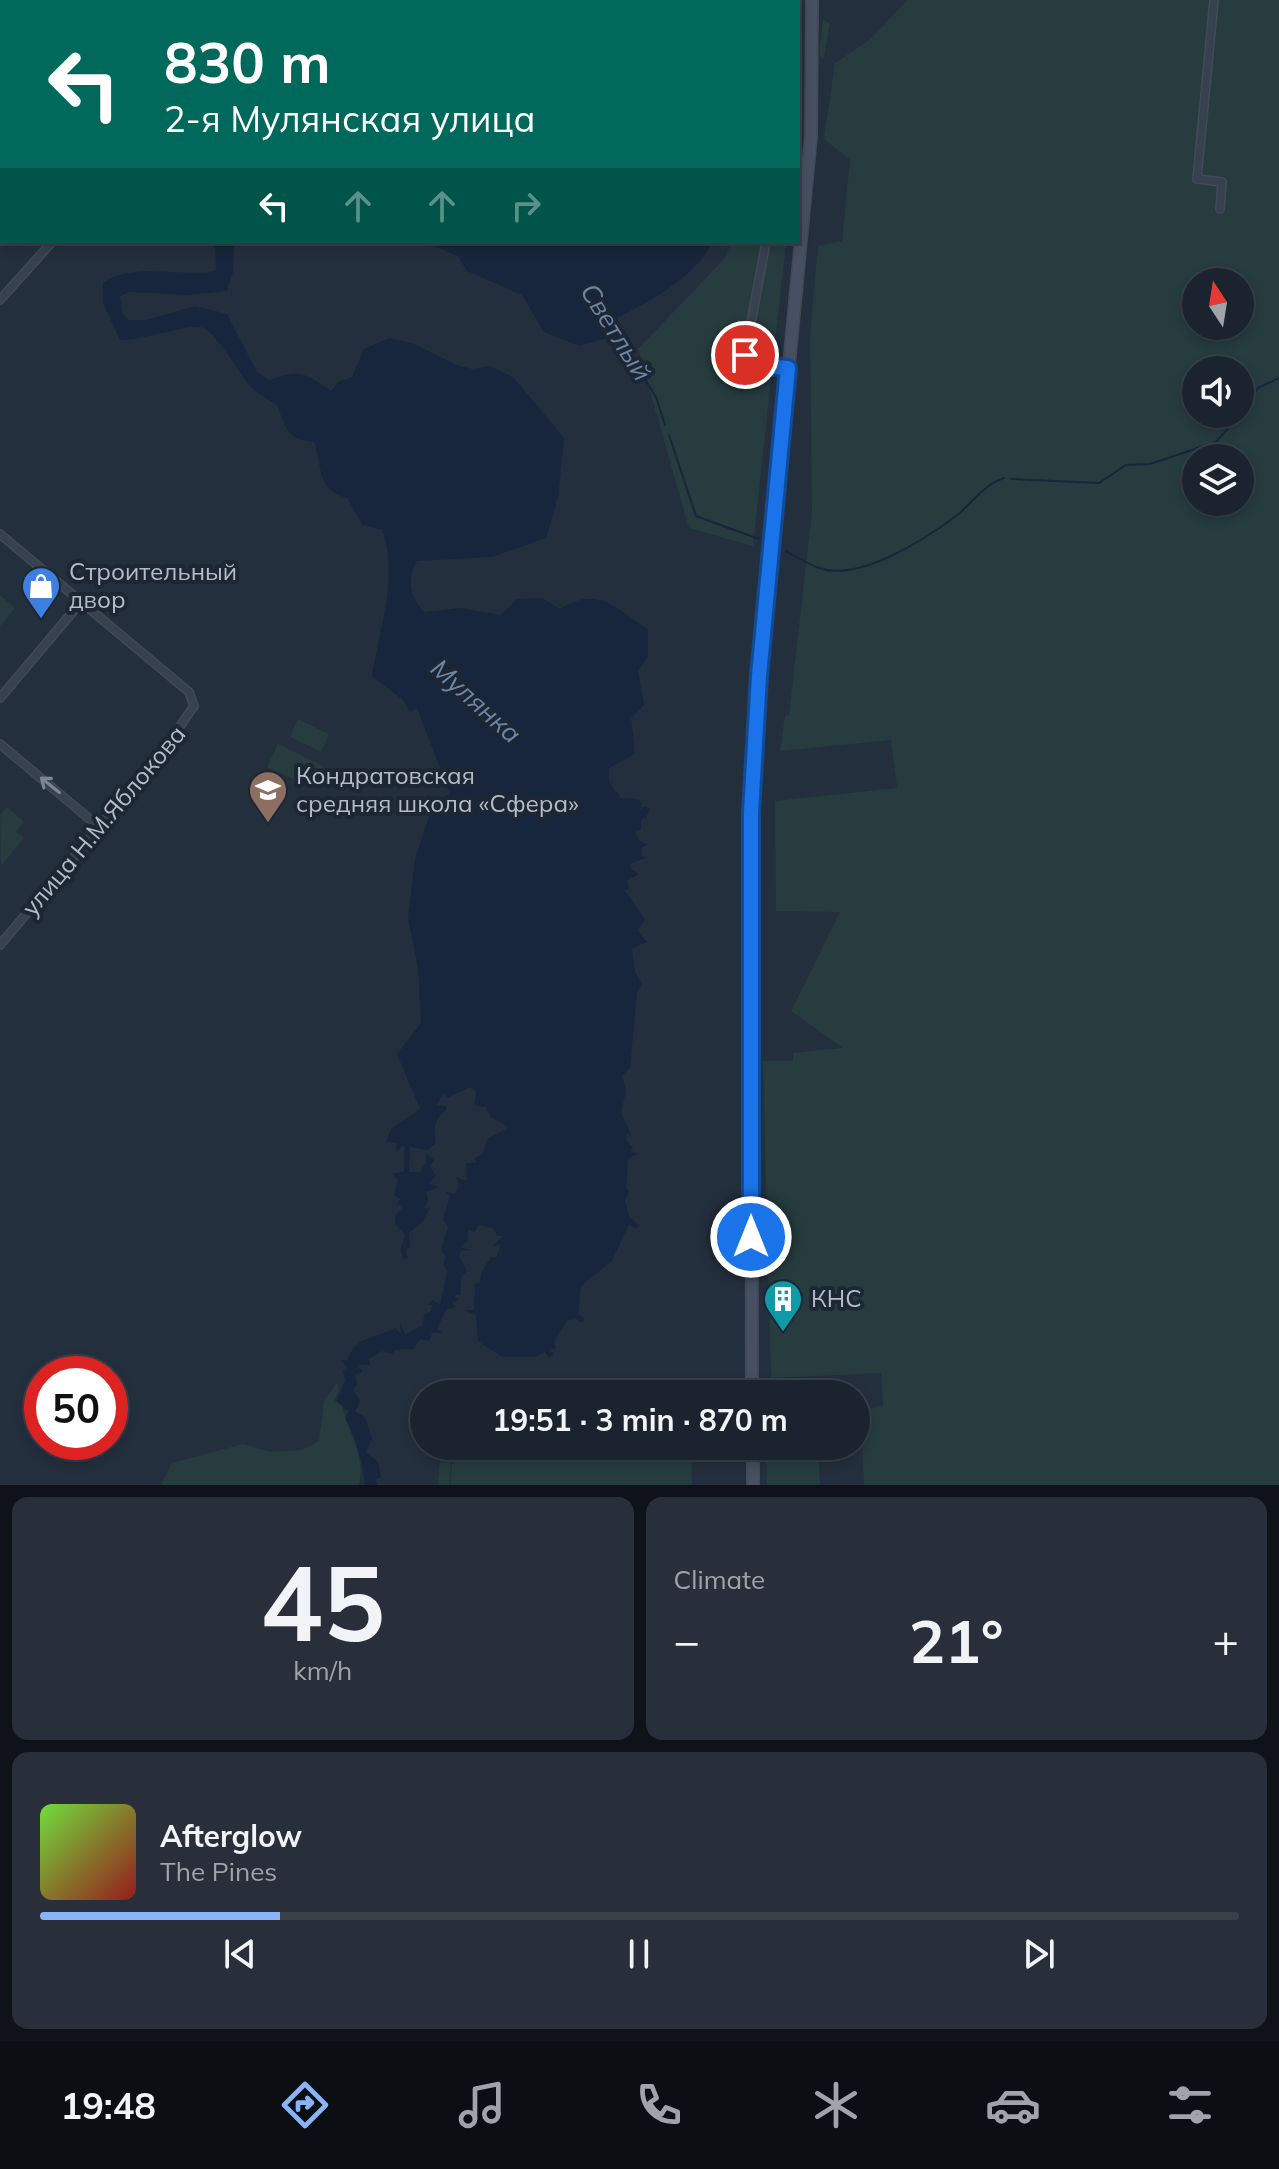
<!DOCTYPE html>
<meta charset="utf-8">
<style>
body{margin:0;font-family:Mulish,sans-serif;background:#282f3a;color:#f1f3f6;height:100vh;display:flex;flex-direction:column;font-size:30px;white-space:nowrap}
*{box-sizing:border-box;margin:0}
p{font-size:26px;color:#a0a4aa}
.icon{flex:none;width:44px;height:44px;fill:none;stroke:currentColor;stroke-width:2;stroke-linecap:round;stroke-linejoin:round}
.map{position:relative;height:1485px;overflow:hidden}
.drawer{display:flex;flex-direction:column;gap:12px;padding:12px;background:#0f1319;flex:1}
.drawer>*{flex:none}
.top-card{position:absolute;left:0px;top:0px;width:800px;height:244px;box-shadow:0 4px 12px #0003,0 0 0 2px #39404a;background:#00695c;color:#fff;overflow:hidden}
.needle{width:52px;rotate:348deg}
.fabs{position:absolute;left:1182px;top:268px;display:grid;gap:16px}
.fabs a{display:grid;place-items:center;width:72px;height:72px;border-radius:50%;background:#1b232e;box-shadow:0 4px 12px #0003,0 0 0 2px #39404a;font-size:40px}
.speed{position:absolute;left:24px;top:1356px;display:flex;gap:16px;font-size:40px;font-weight:700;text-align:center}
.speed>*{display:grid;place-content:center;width:104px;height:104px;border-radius:50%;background:#1b232e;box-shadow:0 4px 12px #0003,0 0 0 2px #39404a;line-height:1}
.speed .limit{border:12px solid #d22;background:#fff;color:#111}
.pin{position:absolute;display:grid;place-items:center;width:68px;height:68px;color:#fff;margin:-34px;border:4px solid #fff;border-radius:50%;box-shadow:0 2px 8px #0007}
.me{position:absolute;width:88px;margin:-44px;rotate:0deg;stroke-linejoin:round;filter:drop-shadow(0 0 6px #0008)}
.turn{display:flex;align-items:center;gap:28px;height:168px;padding:0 32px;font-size:36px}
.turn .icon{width:104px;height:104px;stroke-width:2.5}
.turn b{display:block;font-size:56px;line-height:68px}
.lanes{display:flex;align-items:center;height:76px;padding:0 32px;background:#0003;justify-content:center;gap:40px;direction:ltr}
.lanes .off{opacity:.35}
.big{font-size:60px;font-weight:700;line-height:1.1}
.drawer .widget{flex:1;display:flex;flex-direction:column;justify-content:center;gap:12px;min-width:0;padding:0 28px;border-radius:16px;background:#282f3a}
.drawer .dial{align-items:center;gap:0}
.dial b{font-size:104px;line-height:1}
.song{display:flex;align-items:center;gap:24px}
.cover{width:96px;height:96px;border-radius:12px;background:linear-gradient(135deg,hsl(100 70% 55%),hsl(0 70% 35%))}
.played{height:8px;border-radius:4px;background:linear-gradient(90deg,#8ab4f8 20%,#39404a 20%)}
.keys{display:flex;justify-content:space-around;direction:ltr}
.heat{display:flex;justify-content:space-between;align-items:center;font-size:44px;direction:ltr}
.drawer .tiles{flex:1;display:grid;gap:12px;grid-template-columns:1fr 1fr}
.widget:last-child{grid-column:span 2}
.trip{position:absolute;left:410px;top:1380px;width:460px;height:80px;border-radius:40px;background:#1b232e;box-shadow:0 4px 12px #0003,0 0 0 2px #39404a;font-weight:700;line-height:80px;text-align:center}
.dock{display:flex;height:128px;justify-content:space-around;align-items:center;background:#0b0e12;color:#a0a4aa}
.dock .icon{width:56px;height:56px}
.dock .active{color:#8ab4f8}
.dock b{font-size:36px;color:#f1f3f6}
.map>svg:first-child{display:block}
.green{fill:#263c3f;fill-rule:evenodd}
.water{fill:#17263c}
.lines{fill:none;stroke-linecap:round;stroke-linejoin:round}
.stream{stroke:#17263c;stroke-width:2}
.minor-casing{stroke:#414a57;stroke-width:10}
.secondary-casing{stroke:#414a57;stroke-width:14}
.minor{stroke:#38414e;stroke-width:7}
.secondary{stroke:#465061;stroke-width:11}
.oneway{stroke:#7c8592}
.route-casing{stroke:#114b97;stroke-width:20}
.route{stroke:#1a73e8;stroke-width:14}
.labels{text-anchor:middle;stroke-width:8;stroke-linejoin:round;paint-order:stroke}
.poi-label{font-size:24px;fill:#b4bcc9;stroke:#1d2633;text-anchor:start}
.street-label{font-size:24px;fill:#b4bcc9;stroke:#1d2633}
.water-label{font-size:26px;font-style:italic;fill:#6d86a8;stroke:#1d2633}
</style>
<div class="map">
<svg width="1279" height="1485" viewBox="0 0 1279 1485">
<rect width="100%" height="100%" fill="#242f3e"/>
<path class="green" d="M908 0H1279V1485H864L861 1409 883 1407 881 1373 771 1378 763 1061H793V1053L843 1048 791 1011 840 912 776 911 775 801 897 788 891 740 780 751 785 716 789 715 812 511 810 336 818 246 842 241 850 160 824 139 835 63 868 41ZM1196 282H1240V326H1196ZM1196 370H1240V414H1196ZM1196 458H1240V502H1196Z
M823 20 830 23 824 58 819 55Z
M731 242H786L753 546 689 528 638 349 726 257Z
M0 595 15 608 0 626Z
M298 719 329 734 321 752 290 737Z
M278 744 323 766 313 788 267 767Z
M7 807 24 822 16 832 24 838 1 866 0 815Z
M337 1383 339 1391 334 1400 342 1406C348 1431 366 1458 359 1485H161L172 1463 243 1444 270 1452 302 1450 319 1441 324 1400Z
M441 1446H452L449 1485H438Z
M454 1446H691L692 1485H450Z
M779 1446H818L820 1485H767L766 1448Z"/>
<path class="water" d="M53 0H512L515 2H55Z
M215 242H234L233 272 227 291 186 295 129 292 120 296 122 313 128 320H146L195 306 227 314 257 372 269 380C299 369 305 372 331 391L338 382 352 377 364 349 389 338 414 344 457 365 472 369 490 366 513 377 564 438 558 498 546 538 492 557 417 561C406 579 410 597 424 612L460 608 501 615 517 599 542 598 560 609C598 585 615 608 648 629V657L638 671 644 705 631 718 635 754 609 768V782L621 798 638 799 642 804 640 810 645 806 650 809 646 818 641 819V830H635L639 840 648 845 642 847 641 855 645 858 630 864 631 869 639 874 627 881 629 890 624 889 645 920 637 930 647 942 632 948 635 972 642 984 637 993 630 1067 622 1076 626 1091 621 1113 632 1137 627 1133 626 1140 633 1148 630 1150 638 1154 628 1158 626 1188 629 1193 625 1200 629 1216 639 1225 636 1229 629 1224 612 1261 581 1286 578 1314 585 1319 580 1323 576 1317 566 1322 554 1342 556 1348 550 1350 554 1354 549 1358 545 1352 534 1357H502L478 1341 476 1315 464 1310H474L475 1284 480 1283 481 1273 491 1257 496 1258 501 1245 493 1246 503 1236H497L493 1228 478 1225 475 1232 468 1230V1241L459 1247 471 1250 461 1251 459 1256 467 1271 461 1277V1295H455V1298L460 1299 452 1303 456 1307 447 1309 437 1328 442 1333H432L429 1341 420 1339 414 1349 395 1350 392 1354 382 1351 369 1359 370 1365H358L362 1372 355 1374 357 1384 353 1390 360 1401 355 1411 365 1417 372 1439 366 1452 378 1462 381 1477 376 1479 377 1485H365C362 1461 357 1440 345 1418L348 1411 337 1401 345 1380 343 1370 347 1368 341 1360H348C354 1335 380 1338 395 1328L401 1334 400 1322 405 1334 423 1325 424 1315 431 1311 432 1305H428L433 1300 440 1305 447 1271 443 1264 446 1257 441 1251 448 1227 443 1219 450 1196 444 1191 455 1194 459 1186 456 1177 467 1181 466 1163H476L475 1158 483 1154 487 1139 509 1127 491 1117 485 1107 474 1105 476 1091 470 1087 447 1098 443 1094 437 1105 446 1106 447 1109C432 1123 435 1125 435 1144L426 1150 410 1147 409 1172H420L426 1162V1153L434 1160 430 1166 436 1176 429 1184 439 1187 426 1192 428 1201 424 1208H430L422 1222 409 1233 410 1248 406 1249 407 1258 403 1260 401 1249 405 1234 395 1224V1216L402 1208 399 1204 395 1208 400 1199 394 1195 398 1179 393 1174 404 1171V1145L396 1152 397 1143 386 1142 391 1129 420 1109 397 1054 421 1023 418 968 408 918 415 859 434 801 450 794 417 708 410 712 403 700 372 676C379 632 399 574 382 530L363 525 347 498C315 490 323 465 314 442 290 441 284 428 278 406 270 400 259 395 252 388 239 375 216 329 200 327 185 325 144 340 120 340L103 303V283C135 261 180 278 216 271Z
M424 242H713C695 277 650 302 615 319L612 337 579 346 544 332 522 295 467 271 458 256Z"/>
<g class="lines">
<path class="stream" d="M613 328 656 397 665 425
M1240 410 1258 388 1279 378
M1234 420 1238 414
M669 435 696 516 759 539
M1011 479 1099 483 1126 465 1150 464 1216 442 1230 426
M786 551C796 557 808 564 819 568 859 582 924 540 956 516 973 503 983 485 1004 478"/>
<defs>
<path id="minor" d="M1214 0 1197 179 1222 182 1220 209
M0 8 2 10
M0 61 2 59
M0 95 2 97
M766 242 745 355 763 366 788 368
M0 300 52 242
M0 534 189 692 194 706 163 751 0 945
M0 698 81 602
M0 744 98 826"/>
<path id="secondary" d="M752 1394 751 812 759 676 811 136 812 0
M753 1446V1485"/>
</defs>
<use href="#minor" class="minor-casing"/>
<use href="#secondary" class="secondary-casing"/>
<use href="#minor" class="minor"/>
<use href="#secondary" class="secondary"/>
</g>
<defs><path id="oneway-shaft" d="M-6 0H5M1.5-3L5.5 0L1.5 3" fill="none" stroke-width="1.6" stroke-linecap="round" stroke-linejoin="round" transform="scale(2)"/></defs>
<use class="oneway" href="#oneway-shaft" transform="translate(50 785) rotate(-141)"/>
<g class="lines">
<defs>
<path id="route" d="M745 355 763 366 788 368 759 676 751 812V1237"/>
</defs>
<use href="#route" class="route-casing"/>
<use href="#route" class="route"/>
</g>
<defs>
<symbol id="shop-pin" viewBox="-11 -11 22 30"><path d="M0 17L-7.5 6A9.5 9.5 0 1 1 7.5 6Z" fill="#3f7fe0" stroke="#1d2633"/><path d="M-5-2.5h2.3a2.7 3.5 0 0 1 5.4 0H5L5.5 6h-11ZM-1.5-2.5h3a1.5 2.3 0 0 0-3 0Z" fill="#fff"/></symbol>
<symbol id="school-pin" viewBox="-11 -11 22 30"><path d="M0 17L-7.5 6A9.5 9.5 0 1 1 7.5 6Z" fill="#8d6e63" stroke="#1d2633"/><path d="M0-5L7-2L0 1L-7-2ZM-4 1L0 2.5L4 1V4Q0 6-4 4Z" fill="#fff"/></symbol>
<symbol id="building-pin" viewBox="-11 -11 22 30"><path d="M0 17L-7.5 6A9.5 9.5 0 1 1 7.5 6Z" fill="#0f9aa8" stroke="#1d2633"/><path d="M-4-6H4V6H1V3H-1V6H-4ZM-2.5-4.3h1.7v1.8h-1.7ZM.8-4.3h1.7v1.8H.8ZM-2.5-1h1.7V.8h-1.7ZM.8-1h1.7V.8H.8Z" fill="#fff"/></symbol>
</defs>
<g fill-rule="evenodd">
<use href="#shop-pin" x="19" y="564" width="44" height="60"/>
<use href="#school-pin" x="246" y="768" width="44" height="60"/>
<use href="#building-pin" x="761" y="1277" width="44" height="60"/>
</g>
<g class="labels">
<g class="poi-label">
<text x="69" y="580">Строительный<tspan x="69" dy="28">двор</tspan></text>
<text x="296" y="784">Кондратовская<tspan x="296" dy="28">средняя школа «Сфера»</tspan></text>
<text x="811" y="1307">КНС</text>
</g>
<g class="street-label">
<text transform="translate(104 821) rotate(-50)" y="8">улица Н.М.Яблокова</text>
</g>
<g class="water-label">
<text transform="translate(616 332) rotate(58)" y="9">Светлый</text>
<text transform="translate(476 701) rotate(42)" y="9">Мулянка</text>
</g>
</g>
</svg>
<div class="fabs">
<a><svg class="needle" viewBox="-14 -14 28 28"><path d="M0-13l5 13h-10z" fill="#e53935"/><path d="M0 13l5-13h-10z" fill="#a0a4aa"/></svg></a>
<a><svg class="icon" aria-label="sound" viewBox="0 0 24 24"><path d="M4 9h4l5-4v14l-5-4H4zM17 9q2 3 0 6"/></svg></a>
<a><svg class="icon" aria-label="layers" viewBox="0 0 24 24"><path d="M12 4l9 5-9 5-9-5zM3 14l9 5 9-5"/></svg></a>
</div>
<div class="speed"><div class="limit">50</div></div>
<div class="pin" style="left:745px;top:355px;background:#d93025"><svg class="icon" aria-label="arrive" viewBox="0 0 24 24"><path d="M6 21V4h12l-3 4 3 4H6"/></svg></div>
<svg class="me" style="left:751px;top:1237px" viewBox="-20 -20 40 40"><circle r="17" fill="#1a73e8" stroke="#fff" stroke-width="3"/><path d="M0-11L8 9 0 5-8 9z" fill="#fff"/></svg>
<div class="trip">19:51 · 3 min · 870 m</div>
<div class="top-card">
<div class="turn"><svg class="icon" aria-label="left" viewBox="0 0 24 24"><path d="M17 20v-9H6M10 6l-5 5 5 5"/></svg><div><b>830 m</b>2-я Мулянская улица</div></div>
<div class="lanes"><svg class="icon" aria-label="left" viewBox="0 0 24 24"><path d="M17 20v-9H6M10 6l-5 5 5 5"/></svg><svg class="icon off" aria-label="ahead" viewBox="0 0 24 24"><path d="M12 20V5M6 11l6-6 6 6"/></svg><svg class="icon off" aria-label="ahead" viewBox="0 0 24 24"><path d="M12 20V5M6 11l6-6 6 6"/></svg><svg class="icon off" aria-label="right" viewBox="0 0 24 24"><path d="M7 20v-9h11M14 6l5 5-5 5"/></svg></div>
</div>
</div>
<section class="drawer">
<div class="tiles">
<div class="widget dial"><b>45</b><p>km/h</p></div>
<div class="widget"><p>Climate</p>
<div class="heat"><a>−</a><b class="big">21°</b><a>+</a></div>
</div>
<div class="widget">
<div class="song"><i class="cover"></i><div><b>Afterglow</b><p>The Pines</p></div></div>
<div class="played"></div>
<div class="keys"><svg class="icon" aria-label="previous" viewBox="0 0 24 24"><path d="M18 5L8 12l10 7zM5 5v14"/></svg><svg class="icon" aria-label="pause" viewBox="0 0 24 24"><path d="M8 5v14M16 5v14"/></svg><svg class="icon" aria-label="next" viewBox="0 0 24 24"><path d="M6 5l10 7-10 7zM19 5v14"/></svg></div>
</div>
</div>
</section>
<nav class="dock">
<b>19:48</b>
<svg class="icon active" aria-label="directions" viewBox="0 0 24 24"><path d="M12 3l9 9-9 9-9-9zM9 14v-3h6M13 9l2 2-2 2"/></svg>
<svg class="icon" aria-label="music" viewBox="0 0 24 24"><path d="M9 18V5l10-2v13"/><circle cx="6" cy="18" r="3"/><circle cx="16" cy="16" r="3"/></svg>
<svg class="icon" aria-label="phone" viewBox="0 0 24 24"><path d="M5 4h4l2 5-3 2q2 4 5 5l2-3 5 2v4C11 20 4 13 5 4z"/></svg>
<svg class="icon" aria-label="climate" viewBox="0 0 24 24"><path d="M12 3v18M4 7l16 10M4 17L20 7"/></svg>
<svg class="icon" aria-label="car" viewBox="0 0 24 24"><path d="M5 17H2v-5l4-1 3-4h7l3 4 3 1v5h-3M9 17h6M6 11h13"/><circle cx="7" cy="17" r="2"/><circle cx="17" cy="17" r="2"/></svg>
<svg class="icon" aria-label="filters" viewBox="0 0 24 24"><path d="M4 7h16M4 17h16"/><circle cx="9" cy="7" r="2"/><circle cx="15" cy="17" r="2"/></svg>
</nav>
